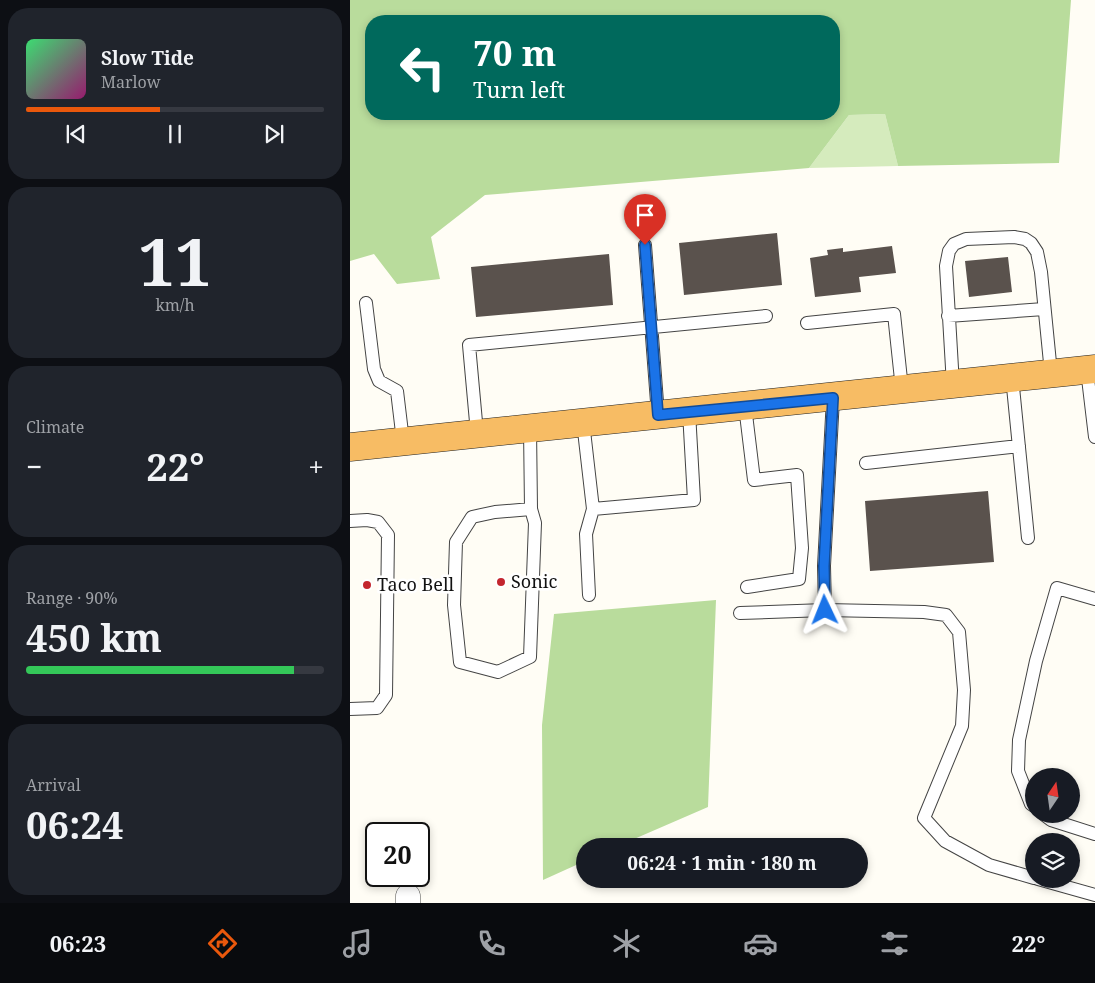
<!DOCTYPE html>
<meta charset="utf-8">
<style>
body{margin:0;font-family:"Noto Serif",serif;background:#20242c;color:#f1f3f6;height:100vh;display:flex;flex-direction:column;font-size:19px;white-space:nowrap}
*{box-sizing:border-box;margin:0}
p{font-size:16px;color:#9ea1a6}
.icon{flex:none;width:28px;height:28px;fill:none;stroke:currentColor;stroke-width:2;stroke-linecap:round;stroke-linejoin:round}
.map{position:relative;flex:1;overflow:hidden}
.panel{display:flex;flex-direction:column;gap:8px;padding:8px;background:#0d0f14;width:350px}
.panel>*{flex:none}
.hud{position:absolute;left:15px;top:15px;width:475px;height:105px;border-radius:20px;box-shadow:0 2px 8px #0003;background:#00695c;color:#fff;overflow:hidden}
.needle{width:32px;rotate:13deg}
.controls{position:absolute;left:675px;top:768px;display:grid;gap:10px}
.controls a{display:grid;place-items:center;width:55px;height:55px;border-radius:50%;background:#171b24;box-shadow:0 2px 8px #0003;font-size:25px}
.speed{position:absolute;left:15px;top:822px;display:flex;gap:10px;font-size:25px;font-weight:700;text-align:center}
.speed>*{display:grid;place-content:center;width:65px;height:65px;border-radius:50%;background:#171b24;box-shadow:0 2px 8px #0003;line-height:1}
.speed .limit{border:2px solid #111;border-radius:8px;background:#fff;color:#111}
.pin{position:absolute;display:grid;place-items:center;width:42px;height:42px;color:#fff;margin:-51px -21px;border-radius:50% 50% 50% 0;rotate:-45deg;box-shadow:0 0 5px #0007}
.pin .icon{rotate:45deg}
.me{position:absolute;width:55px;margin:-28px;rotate:358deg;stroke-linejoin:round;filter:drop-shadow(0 0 4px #0008)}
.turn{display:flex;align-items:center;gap:18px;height:105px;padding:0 25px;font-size:22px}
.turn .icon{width:65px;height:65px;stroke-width:2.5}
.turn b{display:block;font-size:35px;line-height:42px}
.big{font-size:38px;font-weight:700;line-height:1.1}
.panel .widget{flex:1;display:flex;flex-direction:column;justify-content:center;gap:8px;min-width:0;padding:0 18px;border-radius:20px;background:#20242c}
.panel .dial{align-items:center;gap:0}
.dial b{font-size:65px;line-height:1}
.song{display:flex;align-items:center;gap:15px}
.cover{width:60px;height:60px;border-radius:8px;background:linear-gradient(135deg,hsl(140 70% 55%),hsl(320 70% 35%))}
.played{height:5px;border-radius:2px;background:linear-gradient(90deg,#ea580c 45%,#363941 45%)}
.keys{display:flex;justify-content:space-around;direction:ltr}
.heat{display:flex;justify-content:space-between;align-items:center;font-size:28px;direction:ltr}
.charge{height:8px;border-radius:4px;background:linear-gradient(90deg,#34c759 90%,#363941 0)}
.trip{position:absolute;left:226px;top:838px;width:292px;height:50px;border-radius:25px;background:#171b24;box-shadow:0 2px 8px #0003;font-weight:700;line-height:50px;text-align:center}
.tabs{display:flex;height:80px;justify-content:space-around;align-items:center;background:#090b0e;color:#9ea1a6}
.tabs .icon{width:35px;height:35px}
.tabs .active{color:#ea580c}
.tabs b{font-size:22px;color:#f1f3f6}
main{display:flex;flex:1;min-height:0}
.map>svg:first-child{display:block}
.green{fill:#d5ebbd}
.forest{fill:#b9dc9c;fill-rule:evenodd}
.building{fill:#5a524d}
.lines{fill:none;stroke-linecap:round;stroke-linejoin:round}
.service-casing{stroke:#444;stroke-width:14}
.minor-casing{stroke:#444;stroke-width:25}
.trunk-casing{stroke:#222;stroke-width:29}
.service{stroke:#fff;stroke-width:12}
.minor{stroke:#fff;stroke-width:24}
.trunk{stroke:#f7bc64;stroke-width:28}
.route-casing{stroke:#114b97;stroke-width:12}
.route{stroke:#1a73e8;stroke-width:9}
.poi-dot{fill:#c4262e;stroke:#fff;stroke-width:2}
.labels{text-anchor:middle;stroke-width:5;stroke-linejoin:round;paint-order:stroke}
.poi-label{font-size:18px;fill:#111;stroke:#fff;text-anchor:start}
</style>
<main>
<section class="panel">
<div class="widget">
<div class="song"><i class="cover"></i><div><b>Slow Tide</b><p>Marlow</p></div></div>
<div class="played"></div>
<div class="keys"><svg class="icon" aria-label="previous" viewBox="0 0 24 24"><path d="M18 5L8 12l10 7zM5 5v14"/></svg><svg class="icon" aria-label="pause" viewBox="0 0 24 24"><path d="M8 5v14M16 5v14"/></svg><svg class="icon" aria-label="next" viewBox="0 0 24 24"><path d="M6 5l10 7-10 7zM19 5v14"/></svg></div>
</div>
<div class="widget dial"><b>11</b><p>km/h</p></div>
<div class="widget"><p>Climate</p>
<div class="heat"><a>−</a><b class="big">22°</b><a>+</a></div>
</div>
<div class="widget"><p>Range · 90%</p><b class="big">450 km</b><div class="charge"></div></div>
<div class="widget"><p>Arrival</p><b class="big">06:24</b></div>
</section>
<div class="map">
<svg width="745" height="903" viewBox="0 0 745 903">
<rect width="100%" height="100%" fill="#fffdf5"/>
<path class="green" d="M535 114 548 166 459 168 499 115Z"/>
<path class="forest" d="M0 0H721L709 163 548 166 535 114 499 115 459 168 135 195 81 237 90 279 47 284 24 254 0 261ZM21 21H484V114H21Z
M366 600 358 807 268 846H235V861L193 880 192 725 204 614Z"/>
<path class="building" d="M427 233 432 285 334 295 329 243Z
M542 246 546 273 509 277 511 292 465 297 460 258 478 255 477 250 493 248V252Z
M259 254 263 305 126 317 121 267Z
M658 257 662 292 619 297 615 261Z
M638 491 644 562 520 571 515 501Z"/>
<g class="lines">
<defs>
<path id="service" d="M295 245 308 415
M16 303 24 369 29 381 47 391 53 441
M598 316 694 309
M457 323 544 314 552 389
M737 370 745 437
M662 377 678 538
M603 385 596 266 599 251 604 244 616 239 664 237 675 239 681 243 687 252 691 272 701 373
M483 398 474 566 475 610 574 612 596 615 609 632 614 690 612 726 574 818 595 841 639 865 684 878
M395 406 404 480 447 475 452 548 449 579 397 587
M233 422 243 509 344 500 339 412
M180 428 181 509 185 523 180 657 148 672 110 662 104 605 106 542 122 517 145 512 181 509
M127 433 119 345 416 316
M516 463 669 446
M0 521 17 520 28 522 38 535 36 695 27 708 0 709
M239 595 236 534 243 509
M390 613 475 610
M684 806 681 804 668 771 669 740 686 661 707 588 745 599
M693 814 701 820 745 834
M688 879 745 895"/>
<path id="minor" d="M58 903V896"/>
<path id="trunk" d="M0 447 745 369"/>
</defs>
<use href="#service" class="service-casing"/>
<use href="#minor" class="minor-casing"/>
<use href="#trunk" class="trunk-casing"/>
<use href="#service" class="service"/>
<use href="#minor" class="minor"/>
<use href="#trunk" class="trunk"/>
</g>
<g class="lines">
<defs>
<path id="route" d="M295 245 308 415 483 398 474 566 475 610"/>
</defs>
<use href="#route" class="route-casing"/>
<use href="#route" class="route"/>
</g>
<g class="poi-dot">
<circle cx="151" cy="582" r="5"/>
<circle cx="17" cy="585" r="5"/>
</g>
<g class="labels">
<g class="poi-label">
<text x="161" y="588">Sonic</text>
<text x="27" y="591">Taco Bell</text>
</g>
</g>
</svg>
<div class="controls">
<a><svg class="needle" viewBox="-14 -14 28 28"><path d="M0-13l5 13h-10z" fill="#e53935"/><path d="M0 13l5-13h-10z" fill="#9ea1a6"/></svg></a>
<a><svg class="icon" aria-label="layers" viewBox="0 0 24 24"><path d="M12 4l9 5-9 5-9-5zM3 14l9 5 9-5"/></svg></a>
</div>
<div class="speed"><div class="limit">20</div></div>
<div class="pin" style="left:295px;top:245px;background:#d93025"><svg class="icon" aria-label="arrive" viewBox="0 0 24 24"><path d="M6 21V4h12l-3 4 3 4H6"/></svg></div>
<svg class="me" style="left:475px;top:610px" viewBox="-20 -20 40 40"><path d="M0-17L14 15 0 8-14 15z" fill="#1a73e8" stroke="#fff" stroke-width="4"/></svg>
<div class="trip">06:24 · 1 min · 180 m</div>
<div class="hud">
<div class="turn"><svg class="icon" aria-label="left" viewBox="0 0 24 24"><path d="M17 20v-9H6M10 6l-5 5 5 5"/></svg><div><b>70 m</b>Turn left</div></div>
</div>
</div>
</main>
<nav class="tabs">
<b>06:23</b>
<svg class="icon active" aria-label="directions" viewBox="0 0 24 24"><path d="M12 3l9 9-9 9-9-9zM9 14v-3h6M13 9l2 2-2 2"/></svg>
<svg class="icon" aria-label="music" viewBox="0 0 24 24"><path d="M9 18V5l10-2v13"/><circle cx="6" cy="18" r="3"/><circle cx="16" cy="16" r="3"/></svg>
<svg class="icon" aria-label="phone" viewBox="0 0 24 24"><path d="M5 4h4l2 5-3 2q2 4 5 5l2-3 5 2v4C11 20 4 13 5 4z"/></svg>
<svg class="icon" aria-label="climate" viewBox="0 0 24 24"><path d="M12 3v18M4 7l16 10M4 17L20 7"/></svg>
<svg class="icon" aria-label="car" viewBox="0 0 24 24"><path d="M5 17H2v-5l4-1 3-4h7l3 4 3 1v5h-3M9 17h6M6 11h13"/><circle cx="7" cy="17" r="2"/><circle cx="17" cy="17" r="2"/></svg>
<svg class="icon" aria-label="filters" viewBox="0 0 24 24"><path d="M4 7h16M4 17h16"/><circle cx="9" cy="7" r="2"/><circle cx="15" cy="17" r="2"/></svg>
<b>22°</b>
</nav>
